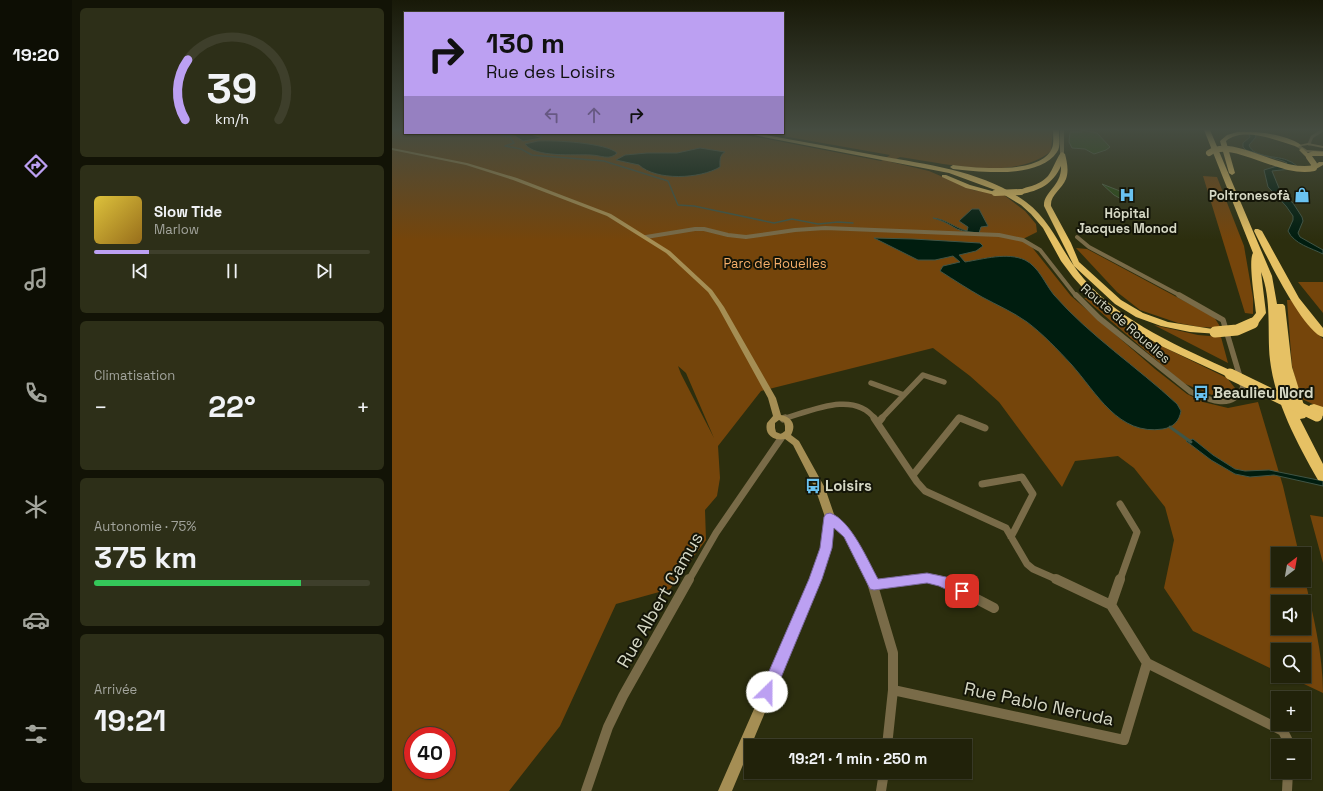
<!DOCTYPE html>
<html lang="fr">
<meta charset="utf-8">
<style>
body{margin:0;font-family:"Space Grotesk",sans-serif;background:#2d2f18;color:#f1f3f6;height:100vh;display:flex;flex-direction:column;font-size:15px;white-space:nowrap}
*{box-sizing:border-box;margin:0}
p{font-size:13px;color:#a2a49c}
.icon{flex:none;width:22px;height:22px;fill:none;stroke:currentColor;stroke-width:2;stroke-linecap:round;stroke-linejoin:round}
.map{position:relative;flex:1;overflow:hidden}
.side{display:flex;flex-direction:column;gap:8px;padding:8px;background:#121306;width:320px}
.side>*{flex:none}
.banner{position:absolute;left:12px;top:12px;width:380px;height:122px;border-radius:0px;box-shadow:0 1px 3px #0004,0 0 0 1px #3e3f2b;background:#bca0f2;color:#111;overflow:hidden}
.needle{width:26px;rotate:31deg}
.fabs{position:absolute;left:879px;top:547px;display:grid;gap:8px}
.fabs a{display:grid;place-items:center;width:40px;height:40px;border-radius:0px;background:#21220a;box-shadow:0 1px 3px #0004,0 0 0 1px #3e3f2b;font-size:20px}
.speed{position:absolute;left:12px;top:727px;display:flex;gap:8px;font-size:20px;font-weight:700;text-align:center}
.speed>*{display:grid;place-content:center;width:52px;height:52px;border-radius:50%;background:#21220a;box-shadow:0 1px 3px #0004,0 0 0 1px #3e3f2b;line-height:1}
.speed .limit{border:6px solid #d22;background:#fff;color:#111}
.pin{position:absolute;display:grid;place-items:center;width:34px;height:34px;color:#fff;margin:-17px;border-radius:8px;box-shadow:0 2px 6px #0006}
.me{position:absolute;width:44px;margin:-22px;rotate:23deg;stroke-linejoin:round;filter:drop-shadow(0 0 3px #0008)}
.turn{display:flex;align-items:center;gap:14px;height:84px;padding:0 16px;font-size:18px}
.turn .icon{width:52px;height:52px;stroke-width:2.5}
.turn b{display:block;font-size:28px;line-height:34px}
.lanes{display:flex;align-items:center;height:38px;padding:0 16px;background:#0003;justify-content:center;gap:20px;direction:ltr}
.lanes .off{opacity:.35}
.big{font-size:30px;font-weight:700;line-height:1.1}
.side .card{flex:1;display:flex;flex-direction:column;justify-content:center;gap:6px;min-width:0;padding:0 14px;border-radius:6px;background:#2d2f18}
.side .dial{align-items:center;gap:0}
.dial svg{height:104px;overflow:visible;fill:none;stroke:#3e3f2b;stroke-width:7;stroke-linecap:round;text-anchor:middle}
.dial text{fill:#f1f3f6;stroke:none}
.song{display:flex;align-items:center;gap:12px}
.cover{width:48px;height:48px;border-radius:6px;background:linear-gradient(135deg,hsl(50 70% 55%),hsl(40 70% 35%))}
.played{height:4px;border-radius:2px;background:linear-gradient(90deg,#bca0f2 20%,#3e3f2b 20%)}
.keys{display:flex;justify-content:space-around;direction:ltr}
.heat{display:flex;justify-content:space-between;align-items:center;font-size:22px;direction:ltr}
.charge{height:6px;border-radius:3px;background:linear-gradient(90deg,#34c759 75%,#3e3f2b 0)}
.trip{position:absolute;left:352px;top:739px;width:228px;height:40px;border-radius:0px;background:#21220a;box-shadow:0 1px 3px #0004,0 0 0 1px #3e3f2b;font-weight:700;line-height:40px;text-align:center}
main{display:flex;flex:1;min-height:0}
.dock{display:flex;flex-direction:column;width:72px;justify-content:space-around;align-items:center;background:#0d0e04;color:#a2a49c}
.dock .icon{width:28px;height:28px}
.dock .current{color:#bca0f2}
.dock b{font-size:18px;color:#f1f3f6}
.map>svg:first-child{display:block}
.green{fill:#75450b;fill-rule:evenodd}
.water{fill:#001d0f;stroke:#405546}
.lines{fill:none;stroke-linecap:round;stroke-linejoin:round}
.stream-far1{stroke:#405546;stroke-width:1.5}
.stream{stroke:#405546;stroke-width:3}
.building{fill:#264a10;stroke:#516549}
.street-far4{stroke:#796b48;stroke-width:3}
.street-far3{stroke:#796b48;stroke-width:4}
.street-far2{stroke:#796b48;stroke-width:5.5}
.street-far1{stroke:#796b48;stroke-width:7}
.street{stroke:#796b48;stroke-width:10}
.secondary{fill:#a58e54;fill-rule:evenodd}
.highway{fill:#e6c164;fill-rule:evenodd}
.highway-bridge-far1{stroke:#e6c164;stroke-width:6}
.highway-bridge{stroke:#e6c164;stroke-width:11}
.route{fill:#bca0f2;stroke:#7a689d}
.labels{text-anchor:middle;stroke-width:4;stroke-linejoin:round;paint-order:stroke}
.far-poi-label{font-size:13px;font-weight:bold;fill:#d6d8c5;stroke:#141508;text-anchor:end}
.far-park-label{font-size:13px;fill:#f6af6a;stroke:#141508}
.far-street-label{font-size:13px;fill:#d6d8c5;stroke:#141508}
.poi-label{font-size:15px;font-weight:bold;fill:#d6d8c5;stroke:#141508;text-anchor:start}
.near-street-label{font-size:18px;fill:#d6d8c5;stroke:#141508}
</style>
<main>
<nav class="dock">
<b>19:20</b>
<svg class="icon current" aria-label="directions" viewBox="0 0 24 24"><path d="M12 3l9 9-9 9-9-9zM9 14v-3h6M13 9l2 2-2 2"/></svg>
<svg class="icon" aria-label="music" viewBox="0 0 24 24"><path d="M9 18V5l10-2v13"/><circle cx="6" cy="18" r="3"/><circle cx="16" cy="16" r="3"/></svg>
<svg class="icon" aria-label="phone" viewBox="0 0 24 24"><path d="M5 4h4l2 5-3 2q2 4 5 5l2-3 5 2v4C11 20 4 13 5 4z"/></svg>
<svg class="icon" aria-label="climate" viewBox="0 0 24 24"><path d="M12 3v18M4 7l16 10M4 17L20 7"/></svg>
<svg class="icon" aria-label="car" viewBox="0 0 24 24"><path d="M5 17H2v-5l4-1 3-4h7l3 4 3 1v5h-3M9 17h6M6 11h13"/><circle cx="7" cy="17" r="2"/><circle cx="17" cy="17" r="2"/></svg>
<svg class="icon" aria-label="filters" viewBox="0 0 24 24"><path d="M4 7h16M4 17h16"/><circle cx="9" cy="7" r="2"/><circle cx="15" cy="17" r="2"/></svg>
</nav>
<section class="side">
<div class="card dial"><svg viewBox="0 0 100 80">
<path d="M14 69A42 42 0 1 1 86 69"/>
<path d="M14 69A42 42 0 0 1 16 23" stroke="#bca0f2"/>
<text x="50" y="56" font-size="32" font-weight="700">39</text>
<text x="50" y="72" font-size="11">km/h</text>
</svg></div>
<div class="card">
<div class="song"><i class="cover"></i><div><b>Slow Tide</b><p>Marlow</p></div></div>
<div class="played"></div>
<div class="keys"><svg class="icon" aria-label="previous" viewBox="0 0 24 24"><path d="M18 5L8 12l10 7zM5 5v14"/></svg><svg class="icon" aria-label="pause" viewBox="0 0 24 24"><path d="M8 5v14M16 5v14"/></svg><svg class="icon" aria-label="next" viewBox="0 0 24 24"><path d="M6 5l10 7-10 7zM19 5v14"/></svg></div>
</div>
<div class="card"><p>Climatisation</p>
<div class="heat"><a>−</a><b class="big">22°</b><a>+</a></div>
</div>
<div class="card"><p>Autonomie · 75%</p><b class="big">375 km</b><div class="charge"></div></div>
<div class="card"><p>Arrivée</p><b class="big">19:21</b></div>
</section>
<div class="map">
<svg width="931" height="791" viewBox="0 0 931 791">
<rect width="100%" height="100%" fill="#2c2e0e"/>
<path class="green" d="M0 130H13V133H344L489 161 498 155 374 133H391V130H661L659 151C623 182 551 163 508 157L499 162 537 171 581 190 612 195 633 211 644 224 645 232 629 240 639 246 679 296 763 369 795 394 811 402 836 408 866 402 891 486 907 554H886V580H912V576C921 614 931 654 931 693L895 676H912V650H886V672L801 631 772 588 782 540 773 507 742 468 726 456 683 461 670 487 607 402 578 376 541 348 369 391 326 446 328 478 325 496 313 510 314 540 278 589 224 604 168 726 117 791H0ZM286 366 294 373 322 438 289 374ZM886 602H912V628H886ZM21 736H55V770H21Z
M811 176 825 177 852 246 861 298V314L853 313Z
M684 248 695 249 822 317 829 328 808 327 786 323 748 310 725 292Z
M906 282H931V313Z
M692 298H696L742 334 753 338 835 378 843 388 841 393 833 396 820 395 791 383Z
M895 300H899L915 322 931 339V409L908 398 900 366Z
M762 325 806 335 829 337 836 363Z
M918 515 931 517V563Z"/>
<path class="water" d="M847 130H853L863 133 864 137 857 145C862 159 886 155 897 161 901 162 904 166 908 168L880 171 889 193 901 203 910 217 911 221 906 233 908 237 931 250V254C919 248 902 244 896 231L901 220V216L894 206 876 187 872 170 895 163 891 161 854 150 851 147V143L858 137 856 132Z
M115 133H136L150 138 131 141 123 136 114 135Z
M146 141C162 140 215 143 225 153 218 161 208 155 199 155 183 154 143 158 133 144Z
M308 148 333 152C327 155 328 162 328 167 308 179 264 181 247 165L224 160 233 155 255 153H285Z
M580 209H587L596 226 589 227 587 233C580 232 572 232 565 229 556 224 552 221 541 218 554 219 563 228 575 231L576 227 567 221Z
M482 238 521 239 588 243 591 246 584 251 567 255 573 262C592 259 615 252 633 260 647 267 653 284 662 295 698 336 744 366 785 404L789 411C787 421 782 427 771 429 726 436 705 393 679 364 666 350 651 334 635 322 621 312 605 305 590 297 576 289 562 280 548 271L551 266 568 262 561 256 543 260H526Z
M801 439 821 455 843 469 853 471 877 470 931 481V486L882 475 858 477 843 474 819 460 794 441Z"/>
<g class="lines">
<path class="stream-far1" d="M109 133 110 136 118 137 122 143 113 146 129 149 140 155 212 161 276 181 286 205 302 206 382 223 400 219 426 224 446 222 461 223"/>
<path class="stream" d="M778 427 799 442"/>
</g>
<path class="building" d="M689 130 705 133 718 147 714 150 702 154 693 149 680 148 677 142 678 132H690Z
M710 184 728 191 731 200 722 195Z"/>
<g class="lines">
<path class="street-far4" d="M917 144 920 137 931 130"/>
<path class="street-far3" d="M254 237 303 229H312L336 235 354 237 403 230 433 228 607 235 631 240 648 250 684 296
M685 237 697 247 789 296"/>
<path class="street-far2" d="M684 295 707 318 799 392C817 400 841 411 851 387L831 320 787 295
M479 383 512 395
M391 419C419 411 462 390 483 419
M489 419 531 375 552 382
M566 419 567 418 570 419"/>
<path class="street-far1" d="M482 418 525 482 533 491 614 528 635 564 641 569 666 580
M568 418 593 428
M391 419 393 418
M486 423 490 418
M521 475 567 418
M590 484 630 477 641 494 619 537
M438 517 456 534 480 580
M297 580 324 533 390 437
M516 580 535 578 547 580
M728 580 745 532 728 504"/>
<path class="street" d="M479 579 501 653V690L495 746
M542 579 550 581 602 608
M664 579 719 605 755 663 891 731 896 741V746
M482 585 524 579
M719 605 728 579
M501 690 732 740 755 663
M194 791 216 727 231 696 297 579
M489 791 492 772
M895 791 896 772"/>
<path class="secondary" d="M668 130H672V154L670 155 668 154Z
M916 143 931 146V148L916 145 909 146 915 150 931 151V153L913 152 903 146Z
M0 148 75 163 125 178 219 214 278 251 320 290 332 307 384 398 389 415C399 417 405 424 399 435L407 441 433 488 443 517 439 548 429 579 340 791H326L419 579 429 548 433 517 423 488 401 445 393 439C382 441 372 435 375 423L381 416 376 398 326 307 316 292 274 253 215 216 121 180 74 165 0 150ZM387 420 392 422 393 426V431L389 434 384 432 383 428V423Z"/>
<path class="highway" d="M661 130H667C667 137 669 146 665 152 647 179 589 172 561 169L558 167 561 165C583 168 650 175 660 148 662 143 661 136 661 130Z
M812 130H818L880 276 885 304H891L893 306 900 367 915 415 913 418 908 419 931 464V481L926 480C905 443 883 402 878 360 875 331 880 300 869 272L874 313 865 325 861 326 856 323 864 313C863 301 856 261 861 253Z
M845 132C863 131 895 134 909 145L906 147C886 141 852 126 834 141L843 173 840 175 837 173 828 141 835 135Z
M351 133H363C405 141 446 148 488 156 537 165 592 171 634 202 661 222 670 254 692 279 731 324 789 347 842 372L844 374 842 376H834L767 345 720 315 697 295 681 277 669 261 651 228 639 214 629 205 606 191 557 173Z
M910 148 916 153 921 151 931 152V156H920L919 158H915L907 150Z
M670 152 673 154C675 162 677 171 674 179 670 189 658 195 659 206L679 243 687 262 729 300 751 313 776 322 827 330 828 332 827 334 798 332 769 326 744 317 723 304 682 266 652 206C651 192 670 186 669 166 661 184 647 191 629 194L625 192C634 185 645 188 656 176 661 170 666 154 670 152Z
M927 162H931V165L924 169H920V167Z
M550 175H554L578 185 607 193 603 195 574 188 550 177Z
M863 229H866L870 231 907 298 931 328V337C911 332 872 251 862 231Z
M922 404 931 407V416L918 411 916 408 918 405Z"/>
<path class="highway-bridge-far1" d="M817 153C840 136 889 176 922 168V164L917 157
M603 193 629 192"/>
<path class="highway-bridge" d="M823 332 845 330 861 323
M838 374 925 416"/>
</g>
<linearGradient id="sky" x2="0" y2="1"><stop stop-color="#181908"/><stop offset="0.54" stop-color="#454c41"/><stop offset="1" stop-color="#454c41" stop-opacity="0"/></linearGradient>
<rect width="931" height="240" fill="url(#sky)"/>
<path class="route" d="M438 513C459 520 476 561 486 579L535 573 554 577 575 588 577 591 575 595 570 597 547 586 535 583 482 590 478 589 452 537 442 528 440 548 430 579 381 697 375 699 370 697 368 692 417 579 428 548 432 517 434 514Z"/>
<defs>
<symbol id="hospital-bare" viewBox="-9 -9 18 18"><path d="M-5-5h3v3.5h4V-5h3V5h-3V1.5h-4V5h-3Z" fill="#6ac3f1" stroke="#141508" stroke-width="2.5" paint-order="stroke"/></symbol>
<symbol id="shop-bare" viewBox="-9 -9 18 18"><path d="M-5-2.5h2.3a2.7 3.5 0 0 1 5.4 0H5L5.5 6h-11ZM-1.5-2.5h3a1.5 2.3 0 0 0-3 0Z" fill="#6ac3f1" stroke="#141508" stroke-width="2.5" paint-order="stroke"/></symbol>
<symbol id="bus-bare" viewBox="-9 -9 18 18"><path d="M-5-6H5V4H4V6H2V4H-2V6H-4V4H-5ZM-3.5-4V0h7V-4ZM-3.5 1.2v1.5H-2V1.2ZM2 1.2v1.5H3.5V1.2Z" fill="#6ac3f1" stroke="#141508" stroke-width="2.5" paint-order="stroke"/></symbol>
</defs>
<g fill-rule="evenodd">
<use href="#hospital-bare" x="724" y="184" width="22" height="22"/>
<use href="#shop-bare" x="899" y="184" width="22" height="22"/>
<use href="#bus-bare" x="798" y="382" width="22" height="22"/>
<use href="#bus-bare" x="410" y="475" width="22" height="22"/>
</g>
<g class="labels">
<g class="far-poi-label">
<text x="898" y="200">Poltronesofà</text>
<text x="735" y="218" text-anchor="middle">Hôpital<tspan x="735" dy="15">Jacques Monod</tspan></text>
</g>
<g class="far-park-label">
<text x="383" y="268">Parc de Rouelles</text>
</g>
<g class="far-street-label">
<text transform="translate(734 323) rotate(41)" y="5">Route de Rouelles</text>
</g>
<g class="poi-label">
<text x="821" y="398">Beaulieu Nord</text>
<text x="433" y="491">Loisirs</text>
</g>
<g class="near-street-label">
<text transform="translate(268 600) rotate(-60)" y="6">Rue Albert Camus</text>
<text transform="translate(647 704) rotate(12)" y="6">Rue Pablo Neruda</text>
</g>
</g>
</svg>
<div class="fabs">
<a><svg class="needle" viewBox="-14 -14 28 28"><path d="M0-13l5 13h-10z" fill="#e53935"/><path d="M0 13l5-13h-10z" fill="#a2a49c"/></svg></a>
<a><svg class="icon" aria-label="sound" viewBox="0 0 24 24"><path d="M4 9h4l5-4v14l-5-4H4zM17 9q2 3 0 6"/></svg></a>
<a><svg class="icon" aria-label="search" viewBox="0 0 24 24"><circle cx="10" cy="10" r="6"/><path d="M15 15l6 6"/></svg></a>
<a>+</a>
<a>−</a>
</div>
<div class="speed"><div class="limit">40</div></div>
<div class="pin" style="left:570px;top:591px;background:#d93025"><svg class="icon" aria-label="arrive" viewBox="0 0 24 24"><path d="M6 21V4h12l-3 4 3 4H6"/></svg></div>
<svg class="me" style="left:375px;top:692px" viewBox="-20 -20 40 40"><circle r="19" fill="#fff"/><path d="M0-13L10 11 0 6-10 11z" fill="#bca0f2"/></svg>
<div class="trip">19:21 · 1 min · 250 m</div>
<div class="banner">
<div class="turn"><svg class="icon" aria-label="right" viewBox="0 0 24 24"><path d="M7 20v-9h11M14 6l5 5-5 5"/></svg><div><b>130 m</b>Rue des Loisirs</div></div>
<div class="lanes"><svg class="icon off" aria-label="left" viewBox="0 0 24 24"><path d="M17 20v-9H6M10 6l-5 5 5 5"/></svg><svg class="icon off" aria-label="ahead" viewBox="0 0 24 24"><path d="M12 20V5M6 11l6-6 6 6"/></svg><svg class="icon" aria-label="right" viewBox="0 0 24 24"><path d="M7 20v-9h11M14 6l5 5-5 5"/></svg></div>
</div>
</div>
</main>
